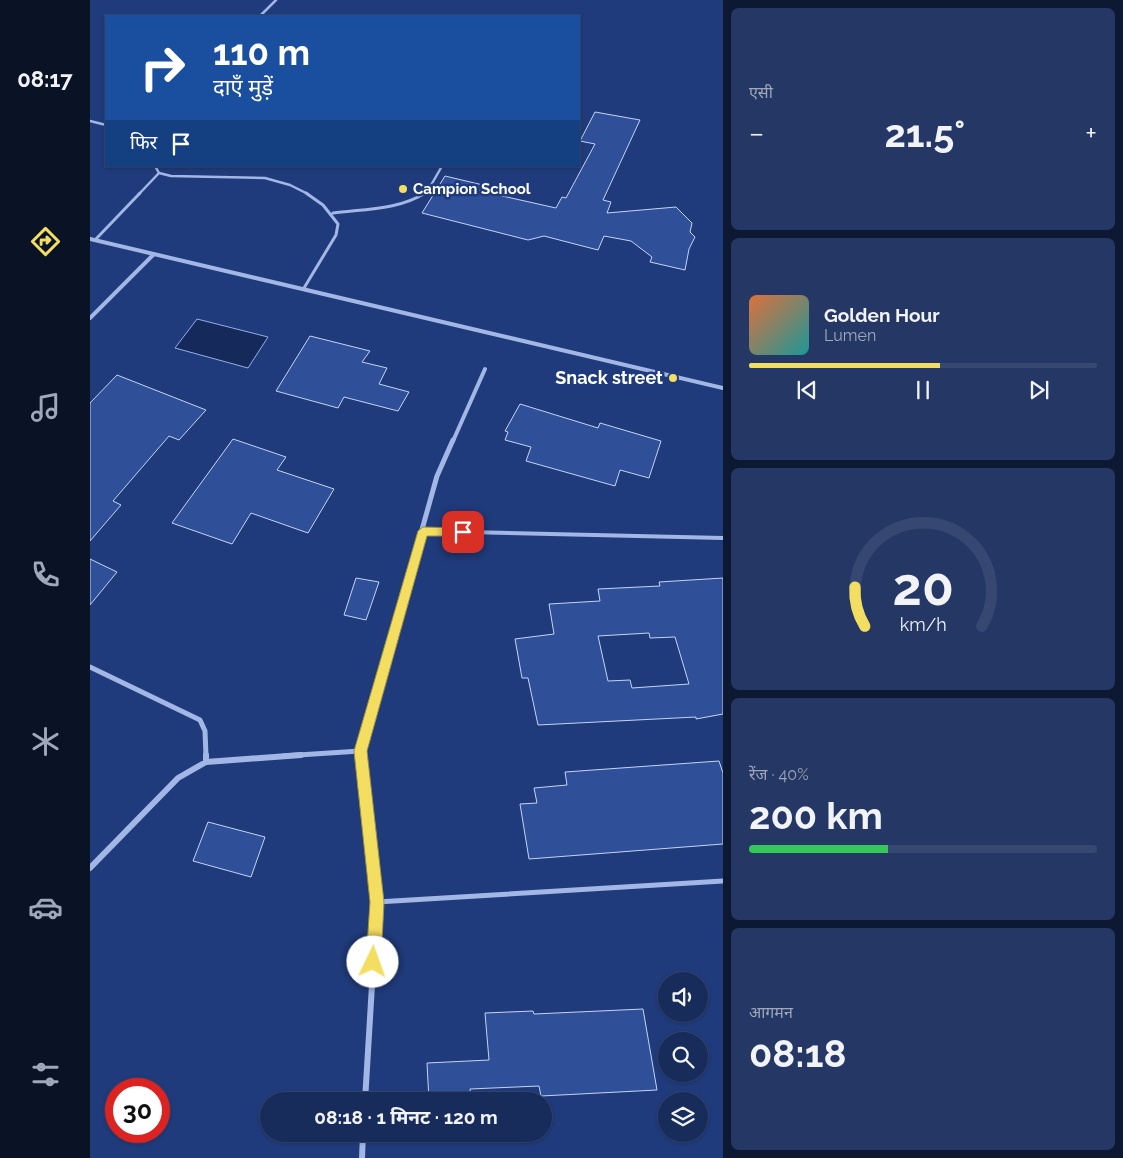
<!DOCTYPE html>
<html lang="hi">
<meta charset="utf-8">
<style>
body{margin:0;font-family:Raleway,"Noto Sans Devanagari",sans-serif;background:#253865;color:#f1f3f6;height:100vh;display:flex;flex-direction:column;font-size:19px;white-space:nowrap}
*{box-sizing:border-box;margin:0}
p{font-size:16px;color:#9fa7bb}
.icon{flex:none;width:28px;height:28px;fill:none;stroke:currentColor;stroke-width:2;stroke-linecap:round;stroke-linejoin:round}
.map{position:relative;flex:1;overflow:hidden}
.details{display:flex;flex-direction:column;gap:8px;padding:8px;background:#0d1833;width:400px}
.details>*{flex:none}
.hud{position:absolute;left:15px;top:15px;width:475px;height:152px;border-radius:0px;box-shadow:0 1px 4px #0004,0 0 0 1px #364872;background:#1a4fa0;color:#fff;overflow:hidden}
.controls{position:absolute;left:568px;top:972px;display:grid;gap:10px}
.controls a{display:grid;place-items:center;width:50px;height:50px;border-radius:50%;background:#182c5c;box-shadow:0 1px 4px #0004,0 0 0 1px #364872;font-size:25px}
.speed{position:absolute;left:15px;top:1078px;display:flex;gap:10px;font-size:25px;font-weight:700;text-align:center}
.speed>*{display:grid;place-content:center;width:65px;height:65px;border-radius:50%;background:#182c5c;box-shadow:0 1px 4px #0004,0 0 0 1px #364872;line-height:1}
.speed .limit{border:8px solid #d22;background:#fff;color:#111}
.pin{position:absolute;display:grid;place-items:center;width:42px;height:42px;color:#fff;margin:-21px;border-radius:10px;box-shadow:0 2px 8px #0006}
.me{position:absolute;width:55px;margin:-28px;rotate:3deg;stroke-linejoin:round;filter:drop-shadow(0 0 4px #0008)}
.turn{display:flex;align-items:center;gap:18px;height:105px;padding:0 25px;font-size:22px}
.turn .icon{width:65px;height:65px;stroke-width:2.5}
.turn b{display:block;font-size:35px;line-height:42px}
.then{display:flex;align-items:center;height:48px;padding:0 25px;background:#0003;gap:10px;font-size:19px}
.big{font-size:38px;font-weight:700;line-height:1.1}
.details .tile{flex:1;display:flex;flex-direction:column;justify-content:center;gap:8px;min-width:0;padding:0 18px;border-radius:8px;background:#253865}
.details .dial{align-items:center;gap:0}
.dial svg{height:130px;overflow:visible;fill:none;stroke:#364872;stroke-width:7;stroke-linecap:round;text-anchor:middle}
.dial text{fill:#f1f3f6;stroke:none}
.song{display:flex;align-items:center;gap:15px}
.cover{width:60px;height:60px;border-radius:8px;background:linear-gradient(135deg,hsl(20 70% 55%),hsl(180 70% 35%))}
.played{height:5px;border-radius:2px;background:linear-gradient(90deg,#f4de62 55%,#364872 55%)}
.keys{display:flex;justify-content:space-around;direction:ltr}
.heat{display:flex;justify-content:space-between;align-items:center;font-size:28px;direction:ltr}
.charge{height:8px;border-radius:4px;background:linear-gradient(90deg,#34c759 40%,#364872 0)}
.trip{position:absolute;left:170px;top:1092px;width:292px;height:50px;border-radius:25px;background:#182c5c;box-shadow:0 1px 4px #0004,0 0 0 1px #364872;font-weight:700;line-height:50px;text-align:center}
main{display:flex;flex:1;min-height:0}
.menu{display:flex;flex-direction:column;width:90px;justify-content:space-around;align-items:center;background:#0a1225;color:#9fa7bb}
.menu .icon{width:35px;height:35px}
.menu .on{color:#f4de62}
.menu b{font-size:22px;color:#f1f3f6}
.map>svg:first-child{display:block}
.water{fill:#15295b;stroke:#95b0e8}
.building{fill:#2f5099;stroke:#c5d4f5;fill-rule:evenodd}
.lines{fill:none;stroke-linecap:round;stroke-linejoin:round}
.lane-far3{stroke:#a2b7e6;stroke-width:2.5}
.lane-far2{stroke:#a2b7e6;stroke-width:3}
.lane-far1{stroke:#a2b7e6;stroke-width:4}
.lane{stroke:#a2b7e6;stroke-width:5}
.street-far2{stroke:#a2b7e6;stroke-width:4}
.street-far1{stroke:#a2b7e6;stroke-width:5}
.street{stroke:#a2b7e6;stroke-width:6}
.route{fill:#f4de62;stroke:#9f9040}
.poi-dot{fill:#f4de62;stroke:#203b7b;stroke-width:2}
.labels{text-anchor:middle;stroke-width:5;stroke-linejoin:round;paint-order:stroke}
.far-poi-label{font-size:15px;font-weight:bold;fill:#fff;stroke:#203b7b;text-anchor:start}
.poi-label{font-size:18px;font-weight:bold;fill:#fff;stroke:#203b7b;text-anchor:end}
</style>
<main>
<nav class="menu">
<b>08:17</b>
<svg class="icon on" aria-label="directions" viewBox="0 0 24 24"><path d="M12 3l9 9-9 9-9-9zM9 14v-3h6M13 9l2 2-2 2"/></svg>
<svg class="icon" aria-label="music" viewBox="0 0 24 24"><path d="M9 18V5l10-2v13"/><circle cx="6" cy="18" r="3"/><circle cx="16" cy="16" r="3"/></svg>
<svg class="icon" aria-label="phone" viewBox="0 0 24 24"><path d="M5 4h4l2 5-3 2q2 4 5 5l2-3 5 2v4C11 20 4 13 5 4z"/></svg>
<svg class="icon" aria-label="climate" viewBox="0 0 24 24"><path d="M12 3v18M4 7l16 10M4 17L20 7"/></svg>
<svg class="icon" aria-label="car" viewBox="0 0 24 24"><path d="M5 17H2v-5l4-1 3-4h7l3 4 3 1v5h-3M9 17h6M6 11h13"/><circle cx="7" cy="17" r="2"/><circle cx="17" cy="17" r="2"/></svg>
<svg class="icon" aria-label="filters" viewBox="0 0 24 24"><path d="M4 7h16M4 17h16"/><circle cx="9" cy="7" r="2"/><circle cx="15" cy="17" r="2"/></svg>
</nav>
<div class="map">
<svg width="633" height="1158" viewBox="0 0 633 1158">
<rect width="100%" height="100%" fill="#203b7b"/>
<path class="water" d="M107 319 178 337 158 368 85 348Z"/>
<path class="building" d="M505 112 550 120 513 200 521 202 517 213 586 207 602 223 600 232 605 237 599 249 595 270 560 262 562 257 541 241 514 236 508 250 454 236 438 240 332 213 355 176 393 185 390 191 466 208 472 197 476 198 505 144 490 141Z
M220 336 280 351 272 362 297 368 289 384 319 392 308 411 254 397 248 408 186 391Z
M27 375 116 410 89 440 79 436 23 501 31 505 0 541V403Z
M430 404 508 428 510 423 571 441 559 478 530 470 525 486 436 461 441 447 415 440 418 432 415 431Z
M143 439 196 457 187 470 244 489 218 533 161 513 142 544 82 523Z
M0 559 27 572 0 605Z
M266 578 289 582 276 620 254 615Z
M633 578V714L606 719V717L448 725 438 678H432L425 639 464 634 459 604 510 601 508 589 570 586 569 582ZM559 633 560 638 585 637 599 684 542 688 540 680 518 681 508 636Z
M629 761 633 773V844L439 859 430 804 447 803 444 788 477 785 475 772Z
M118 822 175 837 161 877 103 861Z
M553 1009 567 1090 451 1096 449 1086 380 1089 381 1101H339L337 1063 399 1060 395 1013 443 1011 444 1014Z"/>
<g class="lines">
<path class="lane-far3" d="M170 16 186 0
M0 121 16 125
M65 166 69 173 81 176 175 178 200 185 218 194
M49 194 69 173
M333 194 340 187 352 166"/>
<path class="lane-far2" d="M243 213C273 209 309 210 335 193
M5 240 50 193
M214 288 246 235 248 224 233 205 216 193"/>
<path class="lane-far1" d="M333 531 633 538"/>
<path class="lane" d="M287 902 633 881"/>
<path class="street-far2" d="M0 239 633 388
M0 318 64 254
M363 441 395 369"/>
<path class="street-far1" d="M0 667 110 720 115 731 116 756
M193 756 270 751
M271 756 270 751 347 476 363 440"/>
<path class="street" d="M116 755V762
M270 755 287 902 275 1101
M0 868 88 778 116 762 211 755
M272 1158 273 1134"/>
</g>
<path class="route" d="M333 527 373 528 379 532 373 536H337L277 751 294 902 291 962 288 967 283 969 278 967 276 962 280 902 264 751 328 531Z"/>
<g class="poi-dot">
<circle cx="313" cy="189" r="5"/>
<circle cx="583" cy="378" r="5"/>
</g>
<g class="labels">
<g class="far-poi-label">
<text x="323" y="194">Campion School</text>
</g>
<g class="poi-label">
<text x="573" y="384">Snack street</text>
</g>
</g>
</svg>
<div class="controls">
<a><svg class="icon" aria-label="sound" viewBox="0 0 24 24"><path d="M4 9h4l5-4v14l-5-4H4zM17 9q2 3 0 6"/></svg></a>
<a><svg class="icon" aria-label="search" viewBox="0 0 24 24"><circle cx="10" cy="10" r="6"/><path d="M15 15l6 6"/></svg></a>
<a><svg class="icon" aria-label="layers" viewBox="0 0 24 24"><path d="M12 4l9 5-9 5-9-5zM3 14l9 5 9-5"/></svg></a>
</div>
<div class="speed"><div class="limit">30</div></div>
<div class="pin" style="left:373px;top:532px;background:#d93025"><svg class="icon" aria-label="arrive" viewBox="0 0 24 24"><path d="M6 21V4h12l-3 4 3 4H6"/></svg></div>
<svg class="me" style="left:283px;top:962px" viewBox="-20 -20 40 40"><circle r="19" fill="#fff"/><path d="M0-13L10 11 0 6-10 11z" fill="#f4de62"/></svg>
<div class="trip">08:18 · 1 मिनट · 120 m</div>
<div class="hud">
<div class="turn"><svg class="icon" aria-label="right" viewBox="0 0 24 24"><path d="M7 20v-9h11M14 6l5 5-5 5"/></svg><div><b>110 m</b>दाएँ मुड़ें</div></div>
<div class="then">फिर<svg class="icon" aria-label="arrive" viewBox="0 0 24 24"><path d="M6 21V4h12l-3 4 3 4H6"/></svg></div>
</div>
</div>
<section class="details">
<div class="tile"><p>एसी</p>
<div class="heat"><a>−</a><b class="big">21.5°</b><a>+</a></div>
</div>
<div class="tile">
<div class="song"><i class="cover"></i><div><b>Golden Hour</b><p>Lumen</p></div></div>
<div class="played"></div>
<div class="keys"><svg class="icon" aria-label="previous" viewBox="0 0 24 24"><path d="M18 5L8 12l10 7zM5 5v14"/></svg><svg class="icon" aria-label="pause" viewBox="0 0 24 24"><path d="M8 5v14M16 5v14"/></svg><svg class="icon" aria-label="next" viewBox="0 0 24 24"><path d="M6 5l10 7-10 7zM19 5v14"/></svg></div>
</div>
<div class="tile dial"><svg viewBox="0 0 100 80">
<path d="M14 69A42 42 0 1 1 86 69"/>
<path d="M14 69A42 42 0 0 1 8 45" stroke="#f4de62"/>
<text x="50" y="56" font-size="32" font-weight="700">20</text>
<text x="50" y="72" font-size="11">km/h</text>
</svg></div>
<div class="tile"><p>रेंज · 40%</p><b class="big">200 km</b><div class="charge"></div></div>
<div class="tile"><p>आगमन</p><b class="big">08:18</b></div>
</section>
</main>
